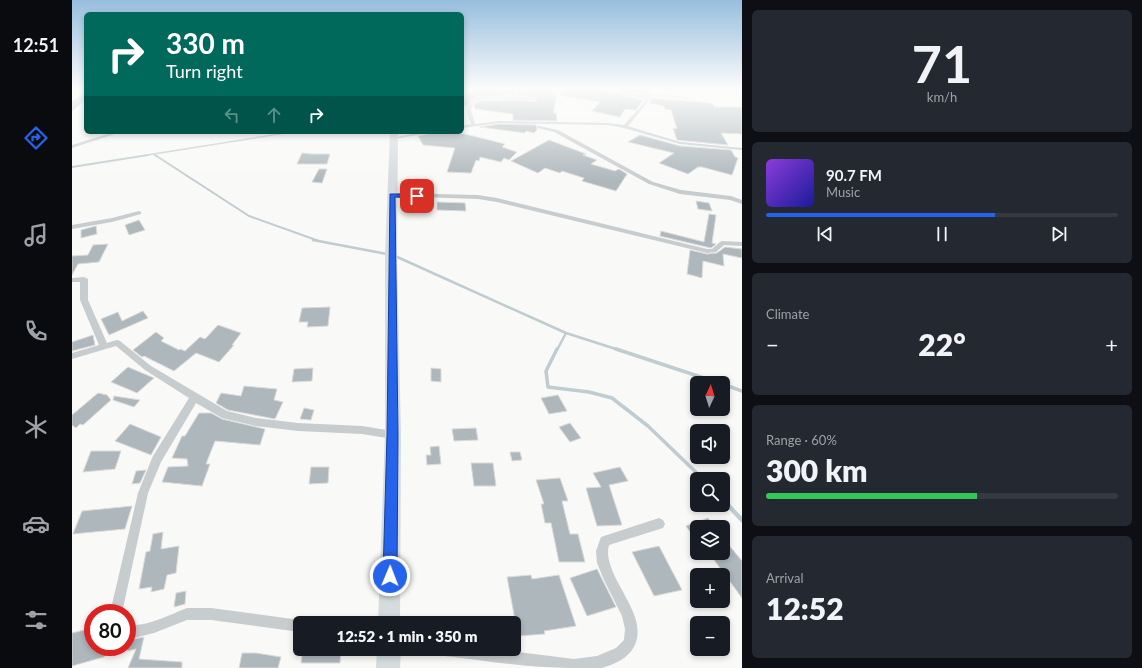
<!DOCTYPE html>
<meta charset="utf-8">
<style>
body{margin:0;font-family:Lato,sans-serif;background:#242831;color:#f1f3f6;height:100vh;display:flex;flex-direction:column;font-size:15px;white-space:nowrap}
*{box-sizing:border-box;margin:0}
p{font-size:13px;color:#9ea1a6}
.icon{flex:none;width:22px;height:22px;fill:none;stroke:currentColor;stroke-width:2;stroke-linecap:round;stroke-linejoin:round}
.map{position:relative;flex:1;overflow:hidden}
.side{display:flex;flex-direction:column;gap:10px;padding:10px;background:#0d0f14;width:400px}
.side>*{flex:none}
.top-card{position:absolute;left:12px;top:12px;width:380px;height:122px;border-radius:6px;box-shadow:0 2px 6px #0003;background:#00695c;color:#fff;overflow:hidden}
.needle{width:26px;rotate:4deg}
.tools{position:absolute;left:618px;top:376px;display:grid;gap:8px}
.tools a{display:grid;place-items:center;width:40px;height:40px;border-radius:6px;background:#171b24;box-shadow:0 2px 6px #0003;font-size:20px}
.speed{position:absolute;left:12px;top:604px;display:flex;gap:8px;font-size:20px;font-weight:700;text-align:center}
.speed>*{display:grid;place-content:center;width:52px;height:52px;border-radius:50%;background:#171b24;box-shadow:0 2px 6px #0003;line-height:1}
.speed .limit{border:6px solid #d22;background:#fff;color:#111}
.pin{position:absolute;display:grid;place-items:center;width:34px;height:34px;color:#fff;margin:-17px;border-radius:8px;box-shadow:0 2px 6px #0006}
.me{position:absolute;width:44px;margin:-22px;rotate:1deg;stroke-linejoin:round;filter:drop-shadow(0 0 3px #0008)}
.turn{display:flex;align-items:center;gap:14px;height:84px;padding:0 16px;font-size:18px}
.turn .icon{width:52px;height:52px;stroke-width:2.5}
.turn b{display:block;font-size:28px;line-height:34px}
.lanes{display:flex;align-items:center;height:38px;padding:0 16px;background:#0003;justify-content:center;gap:20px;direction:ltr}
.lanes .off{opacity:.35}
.big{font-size:30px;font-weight:800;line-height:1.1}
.side .card{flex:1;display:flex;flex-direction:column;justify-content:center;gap:6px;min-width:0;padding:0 14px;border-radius:6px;background:#242831}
.side .dial{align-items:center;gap:0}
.dial b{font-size:52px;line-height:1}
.song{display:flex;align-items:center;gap:12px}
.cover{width:48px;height:48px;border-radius:6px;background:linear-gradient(135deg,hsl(270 70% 55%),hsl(240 70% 35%))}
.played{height:4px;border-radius:2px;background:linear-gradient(90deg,#2563eb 65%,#363941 65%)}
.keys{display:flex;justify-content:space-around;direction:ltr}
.heat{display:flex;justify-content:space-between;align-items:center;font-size:22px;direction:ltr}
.charge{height:6px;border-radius:3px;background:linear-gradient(90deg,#34c759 60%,#363941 0)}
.trip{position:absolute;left:221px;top:616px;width:228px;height:40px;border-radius:6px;background:#171b24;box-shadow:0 2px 6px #0003;font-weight:800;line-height:40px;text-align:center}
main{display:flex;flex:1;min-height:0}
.tabs{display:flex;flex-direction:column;width:72px;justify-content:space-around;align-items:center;background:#090b0e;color:#9ea1a6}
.tabs .icon{width:28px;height:28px}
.tabs .active{color:#2563eb}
.tabs b{font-size:18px;color:#f1f3f6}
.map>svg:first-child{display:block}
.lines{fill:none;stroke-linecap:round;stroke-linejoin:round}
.stream-far4{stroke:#bfccd0;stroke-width:1.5}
.stream-far3{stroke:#bfccd0;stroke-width:2}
.stream-far2{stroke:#bfccd0;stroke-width:2.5}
.stream-far1{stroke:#bfccd0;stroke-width:3.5}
.stream{stroke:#bfccd0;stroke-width:4.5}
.building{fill:#adb7bc;stroke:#dbdbd9}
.minor{fill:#c7cccf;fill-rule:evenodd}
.trunk{fill:#d6dbde;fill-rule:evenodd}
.route{fill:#2563eb;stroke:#184099}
</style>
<main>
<nav class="tabs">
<b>12:51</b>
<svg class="icon active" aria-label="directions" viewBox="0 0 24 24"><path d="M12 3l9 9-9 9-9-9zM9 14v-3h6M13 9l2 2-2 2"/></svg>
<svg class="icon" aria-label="music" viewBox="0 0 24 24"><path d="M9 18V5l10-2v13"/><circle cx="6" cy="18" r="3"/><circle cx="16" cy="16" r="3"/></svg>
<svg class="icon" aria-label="phone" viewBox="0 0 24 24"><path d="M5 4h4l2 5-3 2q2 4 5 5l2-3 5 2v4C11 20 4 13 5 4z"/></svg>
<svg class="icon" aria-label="climate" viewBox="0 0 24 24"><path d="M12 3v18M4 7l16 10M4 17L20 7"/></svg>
<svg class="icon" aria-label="car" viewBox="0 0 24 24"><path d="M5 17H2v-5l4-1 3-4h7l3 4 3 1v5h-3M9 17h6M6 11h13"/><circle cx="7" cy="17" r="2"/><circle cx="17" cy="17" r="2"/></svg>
<svg class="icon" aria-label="filters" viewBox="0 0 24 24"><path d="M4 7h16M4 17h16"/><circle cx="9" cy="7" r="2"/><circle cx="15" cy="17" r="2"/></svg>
</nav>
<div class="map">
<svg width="670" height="668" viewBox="0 0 670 668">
<rect width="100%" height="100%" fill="#f9f9f7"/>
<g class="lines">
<path class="stream-far4" d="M83 155 85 156
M69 156 220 132"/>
<path class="stream-far3" d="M83 155 177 216 247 241
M0 167 76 155"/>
<path class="stream-far2" d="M241 240 315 254
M323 256 494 333 547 350
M485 350 494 333"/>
<path class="stream-far1" d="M485 349 474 371 476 387 517 392 540 398 576 426 631 479
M544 349 647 383
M651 384 670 391"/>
<path class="stream" d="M651 500 670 520"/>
</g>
<path class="building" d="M400 89H440L439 95 406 97 399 100 395 106 390 105V101Z
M459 89H483L484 99 481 113H484L485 121 441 120V114L404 109 402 107 403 103 412 100 463 101 465 100 463 97 446 96V90L458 91Z
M495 89H524L571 100 564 110 553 109 548 117 520 111 528 102 488 95Z
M541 89H574L573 94Z
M14 92V100L0 111V101Z
M580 98 639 103 643 107H670V134L649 133 656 145 605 140 601 128 605 129 599 110 593 109 592 106 577 103Z
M427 124 464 125 465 130 462 133 454 131 453 133 408 127Z
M363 132H389V133L433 144 430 147 445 152 437 160 432 158 429 162 408 157 407 161 404 160 399 173 375 172 383 148 351 145 346 136Z
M568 135 608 146 659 150 663 157 666 158 660 175 630 167H626L616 174 587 163 602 153 556 142Z
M477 140 514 154 511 155 525 160 519 164 543 171 547 169 555 174 544 191 510 181 512 178 490 171 488 173 473 168 466 173 439 161Z
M230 153 240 154H258L255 164H225Z
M247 169H255L250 183 240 182Z
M624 201 637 203 640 211 626 209Z
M365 202 393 203 394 211 365 210Z
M637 214 644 215 640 243 644 244 639 248 588 236 589 231 632 242Z
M67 220 73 230 57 235 53 225Z
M24 226 25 234 9 238V230Z
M36 244 27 262 6 264 0 275V256L16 255 21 245Z
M653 247 670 249V258L651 254 652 266 631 261 630 278 615 274 618 250 635 254 645 253Z
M258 307 256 326 235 327 236 322H227L230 308Z
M71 311 76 318 37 335 29 319 46 312 50 321Z
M146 325 169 333 160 345H162L147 362 124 353 102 371 72 356 70 357 61 350 84 332 92 338 89 341 107 350 108 349 113 351 128 337 133 339Z
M21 335 23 345 0 351V342Z
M56 367 82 378 65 393 39 382Z
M241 368 240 381 220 382 222 369Z
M359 368 369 369V382L359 381Z
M172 386 205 389 202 400 211 402 203 419 156 410 144 403 149 393 169 396Z
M26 393 35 395 39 400 11 425 8 424 4 428 0 425V415Z
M486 395 495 411 477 414 469 398Z
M42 396 68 400 62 407 41 400Z
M232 408 242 410 239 420 228 419Z
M127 413H139L150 419 193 429 188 445 143 441 134 464H138L130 486 90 482 96 467 116 466 115 459 100 458 110 436H113Z
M498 423 509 438 498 442 487 427Z
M58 424 89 437 79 455 43 441Z
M404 428 406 440 382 441 380 429Z
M367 446 369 464 355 465 354 455H359L358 447Z
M19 451H49L43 469 11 472Z
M438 452H448L450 460 440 461Z
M399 463H421L424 486H402Z
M239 467H257L256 483 237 484Z
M548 467 556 481 537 485 550 525 525 526 514 488 529 487 521 473Z
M74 470 68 483 60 484 64 471Z
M488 478 496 501H490L498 534H506L513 562H487L479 523H473L469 504H472L464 480Z
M60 506 53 529 1 534 10 511Z
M636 518 643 527H625V542L614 526Z
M91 532 89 549 107 546 104 573 95 575 92 589 79 592 80 587 67 589 74 552 78 551 81 534Z
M651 538 670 561V598L637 553H651Z
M587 546 610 590 582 596 560 552Z
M525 569 544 607 515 616 498 578Z
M459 575 460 579 487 575 504 626 472 631 473 634 446 636 435 577Z
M114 591 113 604 102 607 104 593Z
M21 628V647H53V651L33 655 32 657 0 666V633Z
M72 637 67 659 110 662V668H56L64 649 55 651V639H62Z
M231 649H269L268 663H229Z
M170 653H184L209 657 206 668H167Z"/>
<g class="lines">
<path class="minor" d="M441 89H445L444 97 462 98 464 99 462 100 412 99 402 102 399 110 403 124 427 121 536 123 552 125 571 104 573 99 525 89H533L574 96 575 89H579V94L616 97 618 98 616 99 578 96 579 98 556 126 608 142 670 148V150L608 144 552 128 536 125 427 123 390 128V126L399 124C384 91 419 97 440 97Z
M467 126 486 130 581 182 609 190 659 196 670 200V204L658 200 608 194 577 184 482 132 465 128V126Z
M42 132H49L0 148V145Z
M351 132H362L322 139 320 138Z
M320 193 406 195 425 198 635 249H640L648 242 650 241 670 242V246L652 245 644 252 635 253 425 202 406 199 318 196 317 195Z
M67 211 69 212V214L40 222 0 229V225L40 218Z
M12 277 16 279V300L35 343 45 340 48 341 79 366 155 411 184 418 226 423 290 426 321 431 324 432 326 435 324 438 321 439 290 434 226 431 184 426 150 418 124 403 89 462 76 493 50 613H38L66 493 81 456 117 398 73 370 44 346 0 359V353L27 345 8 300V282H0V278Z
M587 518 591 520 593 524 591 528 537 545C531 565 554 593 561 612 571 635 565 654 541 664 538 665 534 667 530 668 521 668 509 668 500 668 457 668 415 661 373 656L368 654 366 649H423L502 659 525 656 544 648 552 640 553 629 550 616 532 580 525 563 524 551 529 537Z
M115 608H139L228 620 233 623H228V632L139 620H115L82 633 62 638 55 637V625C75 627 97 615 115 608Z"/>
<path class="trunk" d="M318 132H326L325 255 329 435 328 623H306L313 435V255Z
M305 649H329L328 668H304Z"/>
</g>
<linearGradient id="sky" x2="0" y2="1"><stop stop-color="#97bede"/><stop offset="0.49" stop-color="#fcfcfb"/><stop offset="1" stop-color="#fcfcfb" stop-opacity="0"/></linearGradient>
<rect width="670" height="182" fill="url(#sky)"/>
<path class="route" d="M318 194H345L349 196 345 198 323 197 326 435 325 576 323 581 318 583 313 581 311 576 315 435Z"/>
</svg>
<div class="tools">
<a><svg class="needle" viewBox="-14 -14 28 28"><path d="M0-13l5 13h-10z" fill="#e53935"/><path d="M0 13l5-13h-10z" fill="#9ea1a6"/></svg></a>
<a><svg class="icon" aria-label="sound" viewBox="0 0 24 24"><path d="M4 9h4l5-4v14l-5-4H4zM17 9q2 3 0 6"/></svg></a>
<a><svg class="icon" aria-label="search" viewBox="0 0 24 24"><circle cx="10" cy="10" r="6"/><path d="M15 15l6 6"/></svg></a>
<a><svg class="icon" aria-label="layers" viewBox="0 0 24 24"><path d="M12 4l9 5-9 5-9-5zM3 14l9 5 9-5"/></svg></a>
<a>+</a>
<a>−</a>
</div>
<div class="speed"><div class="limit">80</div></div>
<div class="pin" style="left:345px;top:196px;background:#d93025"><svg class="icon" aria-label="arrive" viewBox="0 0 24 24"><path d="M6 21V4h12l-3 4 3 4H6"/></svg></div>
<svg class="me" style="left:318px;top:576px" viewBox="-20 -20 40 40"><circle r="17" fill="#2563eb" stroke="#fff" stroke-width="3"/><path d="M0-11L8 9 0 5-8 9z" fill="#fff"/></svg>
<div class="trip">12:52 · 1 min · 350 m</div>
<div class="top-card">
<div class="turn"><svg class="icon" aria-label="right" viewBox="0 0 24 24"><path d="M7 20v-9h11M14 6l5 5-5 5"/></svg><div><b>330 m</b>Turn right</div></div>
<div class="lanes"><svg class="icon off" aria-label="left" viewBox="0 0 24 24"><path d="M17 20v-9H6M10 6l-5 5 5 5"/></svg><svg class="icon off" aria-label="ahead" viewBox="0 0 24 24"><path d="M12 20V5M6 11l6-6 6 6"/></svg><svg class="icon" aria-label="right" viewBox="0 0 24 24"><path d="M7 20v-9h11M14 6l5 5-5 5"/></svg></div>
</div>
</div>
<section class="side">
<div class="card dial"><b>71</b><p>km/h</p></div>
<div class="card">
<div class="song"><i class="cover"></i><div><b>90.7 FM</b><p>Music</p></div></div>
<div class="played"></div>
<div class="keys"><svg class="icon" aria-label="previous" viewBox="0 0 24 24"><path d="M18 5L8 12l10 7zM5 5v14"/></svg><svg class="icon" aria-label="pause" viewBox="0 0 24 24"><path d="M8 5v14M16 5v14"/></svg><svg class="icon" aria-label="next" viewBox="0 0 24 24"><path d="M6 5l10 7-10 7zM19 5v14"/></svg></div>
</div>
<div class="card"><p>Climate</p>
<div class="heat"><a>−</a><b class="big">22°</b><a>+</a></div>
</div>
<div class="card"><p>Range · 60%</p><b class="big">300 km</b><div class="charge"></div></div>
<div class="card"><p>Arrival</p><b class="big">12:52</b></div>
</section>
</main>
